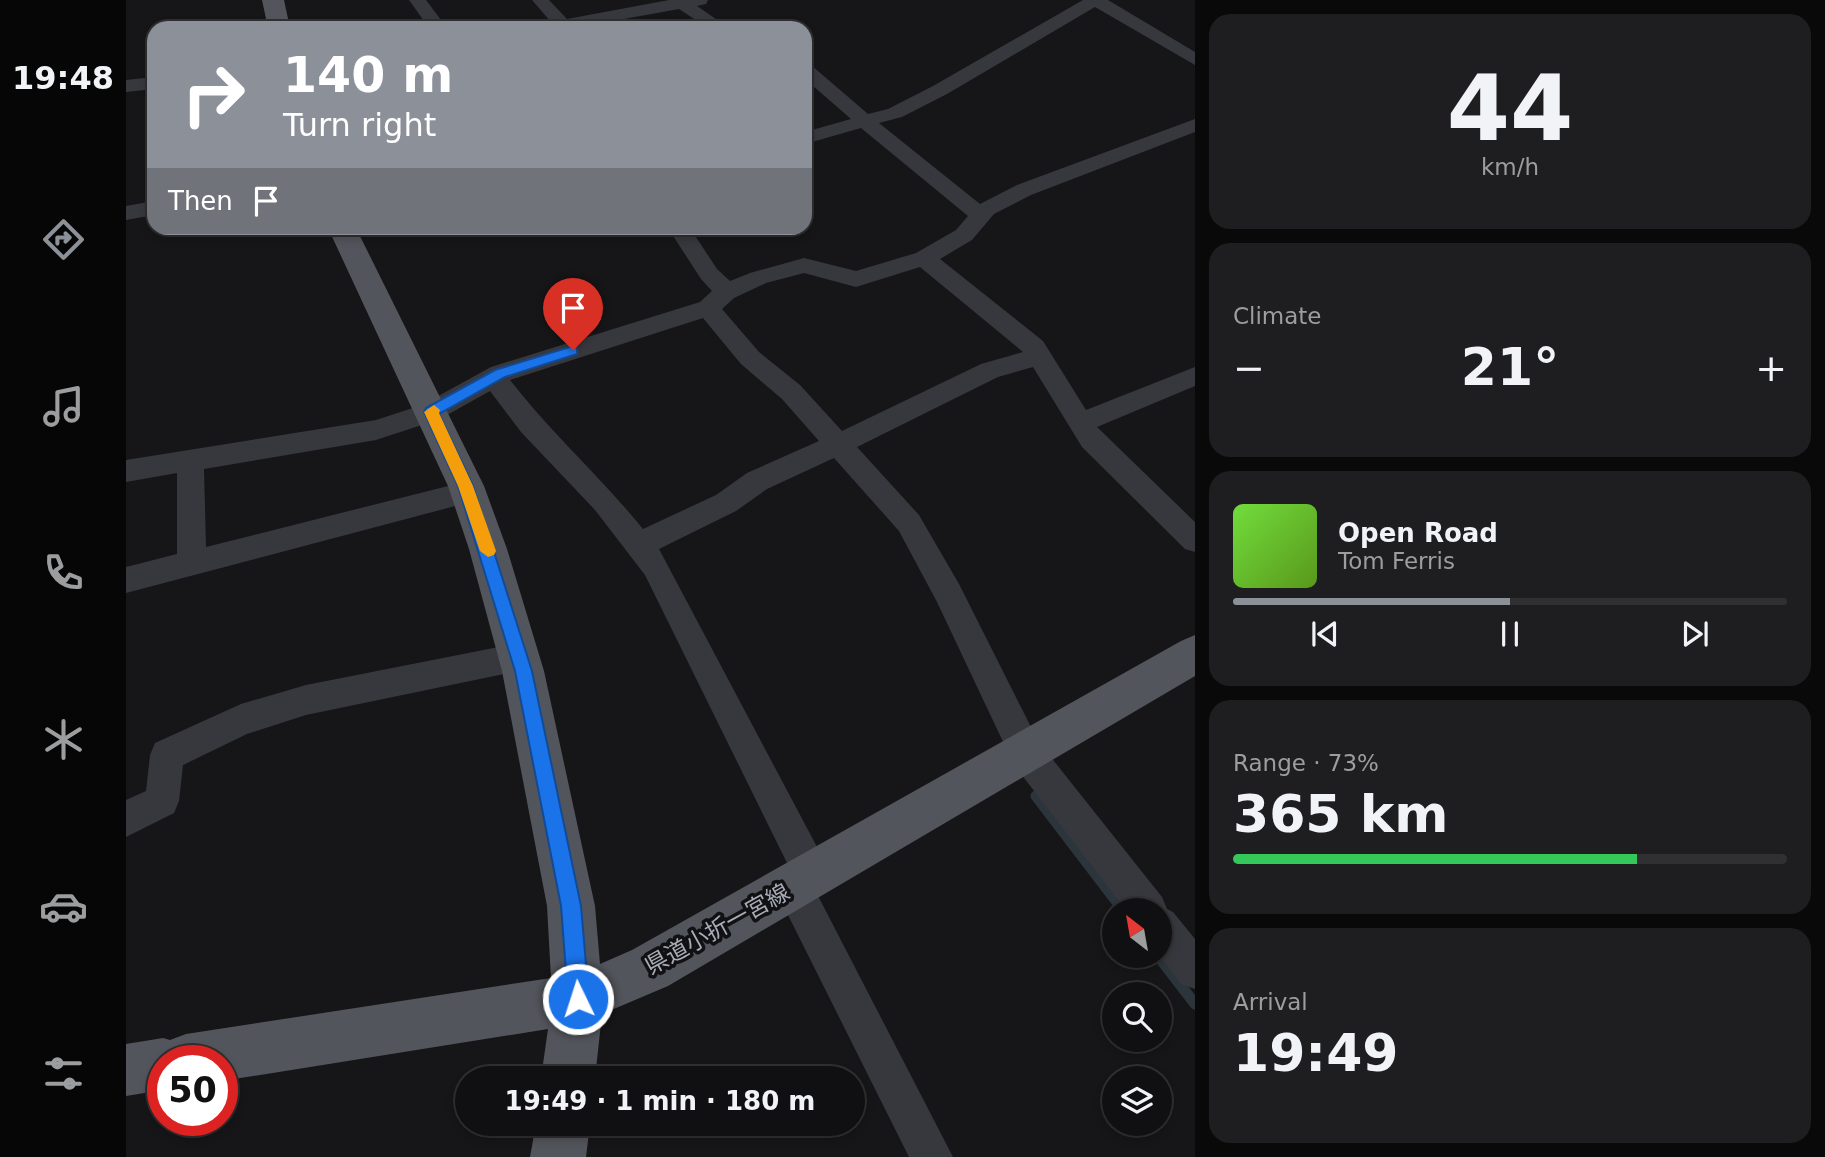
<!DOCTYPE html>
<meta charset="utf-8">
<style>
body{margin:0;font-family:"DejaVu Sans","Noto Sans JP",sans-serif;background:#1e1e20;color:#f1f3f6;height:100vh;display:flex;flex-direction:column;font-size:26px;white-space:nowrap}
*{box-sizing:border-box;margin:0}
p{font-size:23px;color:#9c9d9f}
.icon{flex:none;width:38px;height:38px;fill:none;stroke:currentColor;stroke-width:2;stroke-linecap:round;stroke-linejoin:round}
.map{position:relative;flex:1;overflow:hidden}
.drawer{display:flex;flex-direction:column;gap:14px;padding:14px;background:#09090a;width:630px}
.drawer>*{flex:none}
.banner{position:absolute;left:21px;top:21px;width:665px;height:214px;border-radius:21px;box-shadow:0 4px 10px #0003,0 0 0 2px #303032;background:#8c9099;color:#fff;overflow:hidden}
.needle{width:46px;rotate:329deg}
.fabs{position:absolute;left:976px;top:898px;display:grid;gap:14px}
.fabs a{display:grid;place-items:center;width:70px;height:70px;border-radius:50%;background:#101012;box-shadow:0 4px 10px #0003,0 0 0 2px #303032;font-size:35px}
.speed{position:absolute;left:21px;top:1045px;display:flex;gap:14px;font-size:35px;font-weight:700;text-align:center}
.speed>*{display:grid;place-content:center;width:91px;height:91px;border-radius:50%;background:#101012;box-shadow:0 4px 10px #0003,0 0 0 2px #303032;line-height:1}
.speed .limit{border:10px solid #d22;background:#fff;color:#111}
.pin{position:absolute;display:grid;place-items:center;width:60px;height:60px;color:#fff;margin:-72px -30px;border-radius:50% 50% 50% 0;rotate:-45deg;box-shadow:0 0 7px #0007}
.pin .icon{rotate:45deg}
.me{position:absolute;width:77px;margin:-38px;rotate:356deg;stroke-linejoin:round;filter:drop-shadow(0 0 5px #0008)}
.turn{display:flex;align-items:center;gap:24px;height:147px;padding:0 21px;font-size:32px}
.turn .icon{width:91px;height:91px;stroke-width:2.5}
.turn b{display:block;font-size:49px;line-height:60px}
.then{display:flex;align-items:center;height:66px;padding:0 21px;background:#0003;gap:14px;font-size:26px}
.big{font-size:52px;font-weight:600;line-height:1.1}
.drawer .card{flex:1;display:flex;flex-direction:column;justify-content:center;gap:10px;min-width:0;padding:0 24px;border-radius:21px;background:#1e1e20}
.drawer .dial{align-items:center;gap:0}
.dial b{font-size:91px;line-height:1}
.song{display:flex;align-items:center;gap:21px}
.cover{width:84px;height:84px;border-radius:10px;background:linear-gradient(135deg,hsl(100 70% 55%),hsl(90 70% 35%))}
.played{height:7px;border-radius:4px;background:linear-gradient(90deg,#8c9099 50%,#303032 50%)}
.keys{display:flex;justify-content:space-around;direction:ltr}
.heat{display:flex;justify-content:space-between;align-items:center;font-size:38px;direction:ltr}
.charge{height:10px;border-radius:5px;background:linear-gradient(90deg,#34c759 73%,#303032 0)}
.trip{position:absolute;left:329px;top:1066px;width:410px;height:70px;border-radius:35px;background:#101012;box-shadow:0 4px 10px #0003,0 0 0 2px #303032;font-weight:600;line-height:70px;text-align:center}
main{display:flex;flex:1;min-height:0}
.menu{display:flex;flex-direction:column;width:126px;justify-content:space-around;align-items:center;background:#060607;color:#9c9d9f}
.menu .icon{width:49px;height:49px}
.menu .current{color:#8c9099}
.menu b{font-size:32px;color:#f1f3f6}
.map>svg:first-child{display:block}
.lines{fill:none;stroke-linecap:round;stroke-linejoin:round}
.stream{stroke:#2c353c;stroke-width:11}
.minor{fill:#37383d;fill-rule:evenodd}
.major{fill:#53555c;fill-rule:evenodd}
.route{fill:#1a73e8;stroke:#114b97;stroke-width:2}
.slow{fill:#f59e0b}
.labels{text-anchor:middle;stroke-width:7;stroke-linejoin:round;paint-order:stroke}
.near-street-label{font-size:23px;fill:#a8adb8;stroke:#111113}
</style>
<main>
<nav class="menu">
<b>19:48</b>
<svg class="icon current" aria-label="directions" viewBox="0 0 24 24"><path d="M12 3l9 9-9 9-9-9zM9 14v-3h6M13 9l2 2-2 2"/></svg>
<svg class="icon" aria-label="music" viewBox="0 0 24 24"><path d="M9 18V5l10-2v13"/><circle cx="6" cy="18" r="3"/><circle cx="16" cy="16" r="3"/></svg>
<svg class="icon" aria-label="phone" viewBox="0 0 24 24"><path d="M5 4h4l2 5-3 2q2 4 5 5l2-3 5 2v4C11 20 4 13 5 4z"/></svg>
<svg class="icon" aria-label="climate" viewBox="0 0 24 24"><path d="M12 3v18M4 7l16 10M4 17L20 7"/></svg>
<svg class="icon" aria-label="car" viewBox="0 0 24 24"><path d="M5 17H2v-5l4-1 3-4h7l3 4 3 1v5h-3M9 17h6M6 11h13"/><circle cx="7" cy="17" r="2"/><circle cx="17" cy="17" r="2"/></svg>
<svg class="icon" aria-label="filters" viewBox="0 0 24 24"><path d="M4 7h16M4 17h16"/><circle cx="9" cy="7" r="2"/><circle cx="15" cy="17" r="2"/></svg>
</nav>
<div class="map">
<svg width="1069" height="1157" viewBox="0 0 1069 1157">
<rect width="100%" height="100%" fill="#161618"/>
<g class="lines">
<path class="stream" d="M910 796 997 910
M1032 956 1069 1004"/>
<path class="minor" d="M283 0H300L321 28H303Z
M406 0H423L441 19 543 0H582L580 4 571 6 603 28H582L553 9 448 28H411L414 24 425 22Z
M957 0H982L1069 52V65L969 7 821 94 776 117 753 123 854 204 891 185 1069 119V132L905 195 868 214 846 240 814 259 917 341 960 410 1069 367V386L971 427 1069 522V552L1059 549 956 447 907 367 872 377 731 447 793 515 833 584 912 741 1036 897 1041 909 1047 912 1069 939V989L1055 984 1034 956V910H1000L888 765 811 602 773 531 708 458 641 489 610 511 533 549 699 862 704 875 699 888 690 892 827 1157H783L654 899 649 886 654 873 664 869 519 575 469 510 395 432 364 391 314 419 250 440 78 469 80 547 342 481 352 484 356 492 352 500 0 593V567L51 554V473L0 482V460L250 420 296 405 365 367 574 302 586 291 575 279 542 228H564L591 269 604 281 624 273 678 258 730 271 790 253 830 230 842 216 735 128 679 144V132L725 119 679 79V64L685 65 742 114 762 109 807 86ZM794 267 897 352 855 364 716 431 674 385 633 352 596 309 608 298 640 283 678 273 730 287ZM577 318 615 364 656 399 693 441 621 473 590 495 517 529C475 477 425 433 384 380Z
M28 77V89L0 92V80Z
M28 201V215L0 220V206Z
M393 643 404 647 409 657 404 667 393 671 180 715 121 734 57 765 53 801 48 813 0 837V800L20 791 24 755 29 743 115 704 180 685Z"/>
<path class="major" d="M136 0H158L164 28H142Z
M202 228H230L358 486 381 549 418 671 469 906 474 964 506 950 1055 641 1069 635V676L542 986 476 1014 469 1078H415L422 1029 96 1081V1060H37V1090L0 1096V1044L37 1038 44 1040 60 1034 425 978 421 906 376 671 343 549 322 486Z
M410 1124H464L460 1157H404Z"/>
</g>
<path class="route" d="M447 346 451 347V354L379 377 313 414 347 486 406 671 455 906 463 999 459 1007 452 1010 445 1007 442 999 435 906 389 671 332 486 298 412 300 408 369 370Z"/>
<path class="slow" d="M308 405 314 410 313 413 347 486 370 551 368 555 362 557 354 551 332 486 298 412Z"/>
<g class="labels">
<g class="near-street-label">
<text transform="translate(591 929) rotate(-29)" y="8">県道小折一宮線</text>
</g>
</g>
</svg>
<div class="fabs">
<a><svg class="needle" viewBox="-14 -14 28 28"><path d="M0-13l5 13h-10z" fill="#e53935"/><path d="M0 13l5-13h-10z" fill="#9c9d9f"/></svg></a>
<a><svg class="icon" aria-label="search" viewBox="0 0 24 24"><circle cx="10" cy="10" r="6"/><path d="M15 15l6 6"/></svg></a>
<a><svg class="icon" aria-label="layers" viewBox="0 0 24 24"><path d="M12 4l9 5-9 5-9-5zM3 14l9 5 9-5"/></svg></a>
</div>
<div class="speed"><div class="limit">50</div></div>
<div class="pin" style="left:447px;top:350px;background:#d93025"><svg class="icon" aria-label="arrive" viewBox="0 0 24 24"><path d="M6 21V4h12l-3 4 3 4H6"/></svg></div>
<svg class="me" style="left:452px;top:999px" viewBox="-20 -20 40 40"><circle r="17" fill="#1a73e8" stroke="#fff" stroke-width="3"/><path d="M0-11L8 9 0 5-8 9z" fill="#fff"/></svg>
<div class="trip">19:49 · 1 min · 180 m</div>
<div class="banner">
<div class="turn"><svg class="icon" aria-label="right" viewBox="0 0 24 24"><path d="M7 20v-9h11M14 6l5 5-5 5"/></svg><div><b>140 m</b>Turn right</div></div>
<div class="then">Then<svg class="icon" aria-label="arrive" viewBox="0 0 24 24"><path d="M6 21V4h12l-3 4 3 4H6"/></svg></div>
</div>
</div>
<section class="drawer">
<div class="card dial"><b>44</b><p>km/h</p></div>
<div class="card"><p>Climate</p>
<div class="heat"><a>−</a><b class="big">21°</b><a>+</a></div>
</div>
<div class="card">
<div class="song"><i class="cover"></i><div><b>Open Road</b><p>Tom Ferris</p></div></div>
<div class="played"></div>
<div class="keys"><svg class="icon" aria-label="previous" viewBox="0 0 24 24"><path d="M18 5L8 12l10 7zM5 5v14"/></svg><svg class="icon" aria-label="pause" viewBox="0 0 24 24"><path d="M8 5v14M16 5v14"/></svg><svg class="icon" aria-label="next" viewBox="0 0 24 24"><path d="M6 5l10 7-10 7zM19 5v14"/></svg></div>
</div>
<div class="card"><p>Range · 73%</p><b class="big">365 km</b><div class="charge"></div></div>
<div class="card"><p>Arrival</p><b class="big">19:49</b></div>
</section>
</main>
